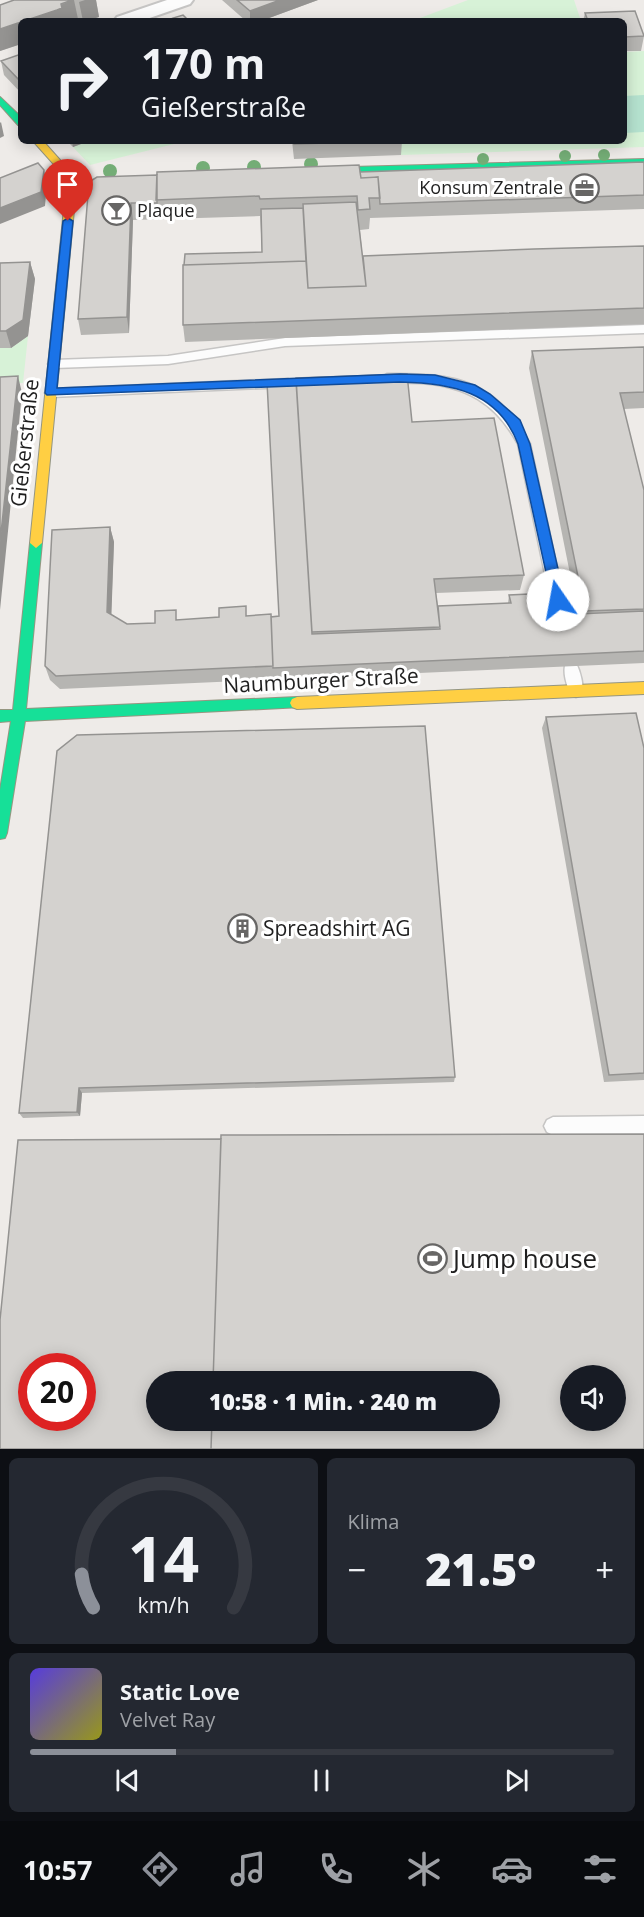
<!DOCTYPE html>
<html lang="de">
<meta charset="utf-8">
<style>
body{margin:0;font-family:"Open Sans",sans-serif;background:#242831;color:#f1f3f6;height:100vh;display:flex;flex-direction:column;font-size:22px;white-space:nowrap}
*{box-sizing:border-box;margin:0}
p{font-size:20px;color:#9ea1a6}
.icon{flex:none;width:33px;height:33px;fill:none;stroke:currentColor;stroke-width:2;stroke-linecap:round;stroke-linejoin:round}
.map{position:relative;height:1449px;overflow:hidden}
.drawer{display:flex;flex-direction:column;gap:9px;padding:9px;background:#0d0f14;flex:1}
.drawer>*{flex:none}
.top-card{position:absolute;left:18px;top:18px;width:609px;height:126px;border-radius:9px;box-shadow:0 3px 15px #0003;background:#171b24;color:#f1f3f6;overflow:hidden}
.tools{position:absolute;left:560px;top:1365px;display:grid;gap:12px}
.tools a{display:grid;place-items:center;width:66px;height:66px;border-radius:50%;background:#171b24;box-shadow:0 3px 15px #0003;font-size:30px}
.speed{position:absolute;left:18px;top:1353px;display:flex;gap:12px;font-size:30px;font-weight:700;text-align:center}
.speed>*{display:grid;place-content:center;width:78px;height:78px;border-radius:50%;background:#171b24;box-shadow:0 3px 15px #0003;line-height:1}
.speed .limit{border:9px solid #d22;background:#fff;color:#111}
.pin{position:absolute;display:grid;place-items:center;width:51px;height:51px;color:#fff;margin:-62px -26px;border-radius:50% 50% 50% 0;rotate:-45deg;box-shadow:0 0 6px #0007}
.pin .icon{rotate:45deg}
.me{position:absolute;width:66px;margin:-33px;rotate:348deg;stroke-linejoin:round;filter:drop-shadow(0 0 4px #0008)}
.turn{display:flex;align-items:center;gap:21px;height:126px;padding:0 24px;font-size:27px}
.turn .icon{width:78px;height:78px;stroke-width:2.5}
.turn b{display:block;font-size:42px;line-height:51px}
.big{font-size:45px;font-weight:800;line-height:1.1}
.drawer .tile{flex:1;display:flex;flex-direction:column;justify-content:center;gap:9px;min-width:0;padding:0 21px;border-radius:9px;background:#242831}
.drawer .dial{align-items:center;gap:0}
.dial svg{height:156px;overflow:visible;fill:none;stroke:#363941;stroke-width:7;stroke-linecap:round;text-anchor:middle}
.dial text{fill:#f1f3f6;stroke:none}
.song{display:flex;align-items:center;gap:18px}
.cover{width:72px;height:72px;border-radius:9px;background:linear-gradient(135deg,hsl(250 70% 55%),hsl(60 70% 35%))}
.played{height:6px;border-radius:3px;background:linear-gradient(90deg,#8c9099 25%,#363941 25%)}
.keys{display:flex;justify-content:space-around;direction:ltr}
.heat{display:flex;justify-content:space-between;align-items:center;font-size:33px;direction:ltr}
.drawer .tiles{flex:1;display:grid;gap:9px;grid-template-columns:1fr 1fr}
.tile:last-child{grid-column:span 2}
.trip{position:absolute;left:146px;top:1371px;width:354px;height:60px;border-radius:30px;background:#171b24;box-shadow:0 3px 15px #0003;font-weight:800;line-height:60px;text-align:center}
.dock{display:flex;height:96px;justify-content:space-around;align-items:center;background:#090b0e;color:#9ea1a6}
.dock .icon{width:42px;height:42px}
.dock .current{color:#8c9099}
.dock b{font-size:27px;color:#f1f3f6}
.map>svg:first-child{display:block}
.park{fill:#d7f2d7}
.pitch{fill:#b5e2cf}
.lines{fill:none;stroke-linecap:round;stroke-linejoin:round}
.lane-casing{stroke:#c6c5c4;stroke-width:3}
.street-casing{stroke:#c6c5c4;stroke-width:4}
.fast-casing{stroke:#959681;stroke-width:2}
.slow-casing{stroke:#959681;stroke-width:2}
.lane{fill:#fcfcfc;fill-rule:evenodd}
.street{fill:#fcfcfc;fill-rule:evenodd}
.fast{fill:#16e098;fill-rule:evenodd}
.slow{fill:#ffcf43;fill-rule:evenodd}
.tree{fill:#74ad76}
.wall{fill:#b6b5b2}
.shaded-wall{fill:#949391}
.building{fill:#d4d2cf;stroke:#949391;stroke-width:1.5;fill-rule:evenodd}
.route{fill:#1a73e8;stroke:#114b97;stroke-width:1.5}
.labels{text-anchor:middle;stroke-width:6;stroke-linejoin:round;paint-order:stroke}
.far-poi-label{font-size:18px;fill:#1f1f1f;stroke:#fff;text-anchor:end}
.street-label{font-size:21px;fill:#1f1f1f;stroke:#fff}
.poi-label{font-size:21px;fill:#1f1f1f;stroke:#fff;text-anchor:start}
.near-poi-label{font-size:26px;fill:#1f1f1f;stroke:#fff;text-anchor:start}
</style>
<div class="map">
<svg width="644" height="1449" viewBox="0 0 644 1449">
<rect width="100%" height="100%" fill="#eeebe8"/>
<path class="park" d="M468 0H574L581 21H412Z
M644 51V147L401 155 399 141H624V52Z
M89 141H186L90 165 73 147Z
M28 336 23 383H0V348H11Z"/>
<path class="pitch" d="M644 95V132L624 133V96Z"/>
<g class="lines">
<defs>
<path id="lane" d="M644 325V333L285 346 168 364 54 368 48 364 54 360 168 356 285 338Z
M387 374C455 373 497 380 530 444L570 627 568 631H558L556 627 518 444C496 403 466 386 420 383 408 382 394 384 383 381L381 378Z
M288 379 294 383 288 387 51 397 45 393 51 389Z
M571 661 576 663C580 671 585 687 581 695L576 697 571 695C567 687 562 671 566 663Z
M644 1116V1134L553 1135 547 1132 544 1126 547 1120 553 1117Z"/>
<path id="street" d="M167 0H193L190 4 141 21H114L117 17Z"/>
<path id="fast" d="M0 97 21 117V126L18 125 0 105Z
M644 159V165L314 174 309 171 314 168Z
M36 538 42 543 26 709 297 697 302 699 304 703 302 707 25 721 7 833 5 838 0 839V790L11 721 0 722V710H13L30 543Z"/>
<path id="slow" d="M33 141H43L77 179 42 543 36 548 30 543 67 179Z
M644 682V694L297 709 292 707 290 703 292 699 297 697Z"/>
</defs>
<use href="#lane" class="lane-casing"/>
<use href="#street" class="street-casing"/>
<use href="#fast" class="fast-casing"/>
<use href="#slow" class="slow-casing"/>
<use href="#lane" class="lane"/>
<use href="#street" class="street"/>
<use href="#fast" class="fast"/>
<use href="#slow" class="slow"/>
</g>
<g class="tree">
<circle cx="604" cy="155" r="6"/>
<circle cx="565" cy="156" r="6"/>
<circle cx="483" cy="159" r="6"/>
<circle cx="311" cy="164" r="7"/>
<circle cx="254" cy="167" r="7"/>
<circle cx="203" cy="168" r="7"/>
<circle cx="110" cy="171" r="7"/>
</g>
<path class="wall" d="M14 0H96L99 17 86 21H81L78 19 73 21H21V44L0 51Z
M222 0H318L261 21H246Z
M635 11 644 36 641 51H624V21H583L585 13Z
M21 54V93L4 75 1 61Z
M67 141H89L73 147Z
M292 141H402L401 155 294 159Z
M644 162V209L370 218 369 229 360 230 363 260 644 246V324L185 342 183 325 262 252 260 216 133 220 129 333 81 335 78 319 89 182Z
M30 262 35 279 28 336 11 348H0V263Z
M644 347V408L624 409 644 490V663L60 689 50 680 45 666 110 527 114 542 111 615 127 624 155 623 177 620 247 616 271 617 279 616 412 422 524 575 520 590 436 593 438 606 508 603 509 595 555 615 578 614 529 368 532 351Z
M546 717 644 748V1080L604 1082 542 728Z
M57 751 455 1077 454 1082 82 1093 80 1116 23 1118 19 1113Z"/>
<path class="shaded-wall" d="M72 0H74L78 19 73 21H24Z
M85 0H96L99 17 86 21H83L79 2Z
M280 0H318L261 21H250V11Z
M21 22V44L0 51V29Z
M1 122 4 136 0 138V123Z
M72 141H89L73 147Z
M44 170 47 184 45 206 0 224V208Z
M131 203 133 220 129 333 127 317Z
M30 262 35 279 28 336 11 348 6 331Z
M18 376 22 393 0 610V542Z
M110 527 114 542 111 626 107 612Z
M79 1088 82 1093 80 1116 77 1112Z"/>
<path class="building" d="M14 0H72L61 4 62 8 57 10 24 21H21V22L0 29V5Z
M237 0H280L250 11Z
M635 11 644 36 624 37V21H588L585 13Z
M183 15 189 21H176L173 18Z
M21 54V82L1 61Z
M293 141H394L294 144Z
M644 162V195L380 204 378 177 361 178 360 172Z
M38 163 44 170 41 192 0 208V178Z
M359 165 361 178 378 177 380 198H369L370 209 358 210 357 196 260 199 259 196 156 200 157 172Z
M157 175V203H131L127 317 78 319 89 182 97 177Z
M356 202 366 286 308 288 303 204Z
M303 208 306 261 184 265 185 254 262 252 261 209Z
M644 246V308L183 325V265L306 261 308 288 366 286 363 256 534 249Z
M30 262 23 320 6 331H0V263Z
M644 347V392L620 393 644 490V609L585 611 532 351Z
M407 374 412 422 494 418 524 575 434 579 440 627 312 632 296 378Z
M18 376 0 542V377Z
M296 381 312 634 440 629 438 606 511 603 509 595 551 593 555 615 644 611V651L273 668 271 617 279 616 267 382Z
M110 527 107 612 127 624 155 623V611L176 610V620L219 617V608L246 606V616L271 614 273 666 56 676 45 666 52 530Z
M636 713 644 748V1073L609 1075 546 717Z
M425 726 455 1077 79 1088 77 1112 19 1113 57 751 77 735Z
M644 1134V1449H211L212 1420H489V1382H213L221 1135ZM570 1376H615V1420H570Z
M221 1139 213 1382H156V1420H212L211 1449H0V1320L18 1140ZM32 1366H82V1418H32Z"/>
<path class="route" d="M68 218 73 221 57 388 400 374 435 375 475 385 490 394 520 420 530 444 565 600 563 603 558 605 552 600 518 444C498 391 450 383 400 382L47 395 45 393 63 221Z"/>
<defs>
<symbol id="office-ring" viewBox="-11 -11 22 22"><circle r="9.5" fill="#fff" stroke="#676665" stroke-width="1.5"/><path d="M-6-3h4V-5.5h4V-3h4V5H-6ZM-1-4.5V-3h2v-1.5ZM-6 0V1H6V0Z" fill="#676665"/></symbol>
<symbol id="bar-ring" viewBox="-11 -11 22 22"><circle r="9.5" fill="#fff" stroke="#676665" stroke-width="1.5"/><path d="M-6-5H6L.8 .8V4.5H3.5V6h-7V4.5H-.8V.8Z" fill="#676665"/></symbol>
<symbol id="building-ring" viewBox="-11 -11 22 22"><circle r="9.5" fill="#fff" stroke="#676665" stroke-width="1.5"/><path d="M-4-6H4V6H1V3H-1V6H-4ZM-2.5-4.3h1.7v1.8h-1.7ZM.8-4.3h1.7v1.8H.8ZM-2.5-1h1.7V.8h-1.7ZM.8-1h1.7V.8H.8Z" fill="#676665"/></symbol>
<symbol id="stadium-ring" viewBox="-11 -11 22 22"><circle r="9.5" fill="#fff" stroke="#676665" stroke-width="1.5"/><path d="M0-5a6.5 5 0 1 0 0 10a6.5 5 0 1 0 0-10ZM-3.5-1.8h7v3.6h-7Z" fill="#676665"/></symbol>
</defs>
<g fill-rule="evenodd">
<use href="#office-ring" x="568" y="172" width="33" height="33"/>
<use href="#bar-ring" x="100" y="194" width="33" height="33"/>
<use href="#building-ring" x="226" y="912" width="33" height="33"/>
<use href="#stadium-ring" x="416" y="1242" width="33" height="33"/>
</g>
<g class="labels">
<g class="far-poi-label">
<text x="563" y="194">Konsum Zentrale</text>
<text x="137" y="217" text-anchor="start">Plaque</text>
</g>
<g class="street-label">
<text transform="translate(25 443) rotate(-84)" y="7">Gießerstraße</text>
<text transform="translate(321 681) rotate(-3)" y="7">Naumburger Straße</text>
</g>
<g class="poi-label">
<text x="263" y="936">Spreadshirt AG</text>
</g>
<g class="near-poi-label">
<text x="453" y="1268">Jump house</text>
</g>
</g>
</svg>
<div class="tools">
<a><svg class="icon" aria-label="sound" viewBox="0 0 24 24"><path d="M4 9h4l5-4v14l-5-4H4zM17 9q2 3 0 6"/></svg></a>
</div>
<div class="speed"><div class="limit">20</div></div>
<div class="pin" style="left:68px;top:221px;background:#d93025"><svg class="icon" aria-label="arrive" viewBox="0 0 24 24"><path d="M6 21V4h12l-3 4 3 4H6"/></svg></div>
<svg class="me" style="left:558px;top:600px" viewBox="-20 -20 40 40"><circle r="19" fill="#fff"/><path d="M0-13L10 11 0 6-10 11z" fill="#1a73e8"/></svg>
<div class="trip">10:58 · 1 Min. · 240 m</div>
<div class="top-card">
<div class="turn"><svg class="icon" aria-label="right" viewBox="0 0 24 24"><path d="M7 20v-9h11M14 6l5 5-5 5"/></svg><div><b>170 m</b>Gießerstraße</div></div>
</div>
</div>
<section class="drawer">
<div class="tiles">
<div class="tile dial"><svg viewBox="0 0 100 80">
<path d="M14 69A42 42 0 1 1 86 69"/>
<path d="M14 69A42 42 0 0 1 8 52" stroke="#8c9099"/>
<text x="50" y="56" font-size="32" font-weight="700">14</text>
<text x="50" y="72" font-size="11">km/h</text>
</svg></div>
<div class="tile"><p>Klima</p>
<div class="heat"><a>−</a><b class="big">21.5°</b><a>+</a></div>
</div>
<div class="tile">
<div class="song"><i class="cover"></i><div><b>Static Love</b><p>Velvet Ray</p></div></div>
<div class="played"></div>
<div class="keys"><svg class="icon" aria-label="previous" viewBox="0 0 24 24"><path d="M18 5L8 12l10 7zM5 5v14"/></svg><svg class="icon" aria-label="pause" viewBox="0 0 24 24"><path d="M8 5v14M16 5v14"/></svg><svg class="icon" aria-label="next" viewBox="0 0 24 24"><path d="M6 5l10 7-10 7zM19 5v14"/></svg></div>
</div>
</div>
</section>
<nav class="dock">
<b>10:57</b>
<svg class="icon current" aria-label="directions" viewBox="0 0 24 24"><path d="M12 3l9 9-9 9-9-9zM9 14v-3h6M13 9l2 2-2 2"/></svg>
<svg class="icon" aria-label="music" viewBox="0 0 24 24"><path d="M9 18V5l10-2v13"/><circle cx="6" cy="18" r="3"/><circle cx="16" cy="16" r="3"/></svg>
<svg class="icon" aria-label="phone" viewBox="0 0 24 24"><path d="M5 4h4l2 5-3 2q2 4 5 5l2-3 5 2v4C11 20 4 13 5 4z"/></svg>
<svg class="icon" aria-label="climate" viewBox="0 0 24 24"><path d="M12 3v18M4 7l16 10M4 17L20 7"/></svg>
<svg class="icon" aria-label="car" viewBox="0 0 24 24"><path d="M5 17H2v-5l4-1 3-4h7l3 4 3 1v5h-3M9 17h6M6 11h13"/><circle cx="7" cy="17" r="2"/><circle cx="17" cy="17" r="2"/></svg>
<svg class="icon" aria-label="filters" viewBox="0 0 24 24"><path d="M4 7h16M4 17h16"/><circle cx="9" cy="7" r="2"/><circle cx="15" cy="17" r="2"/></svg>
</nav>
